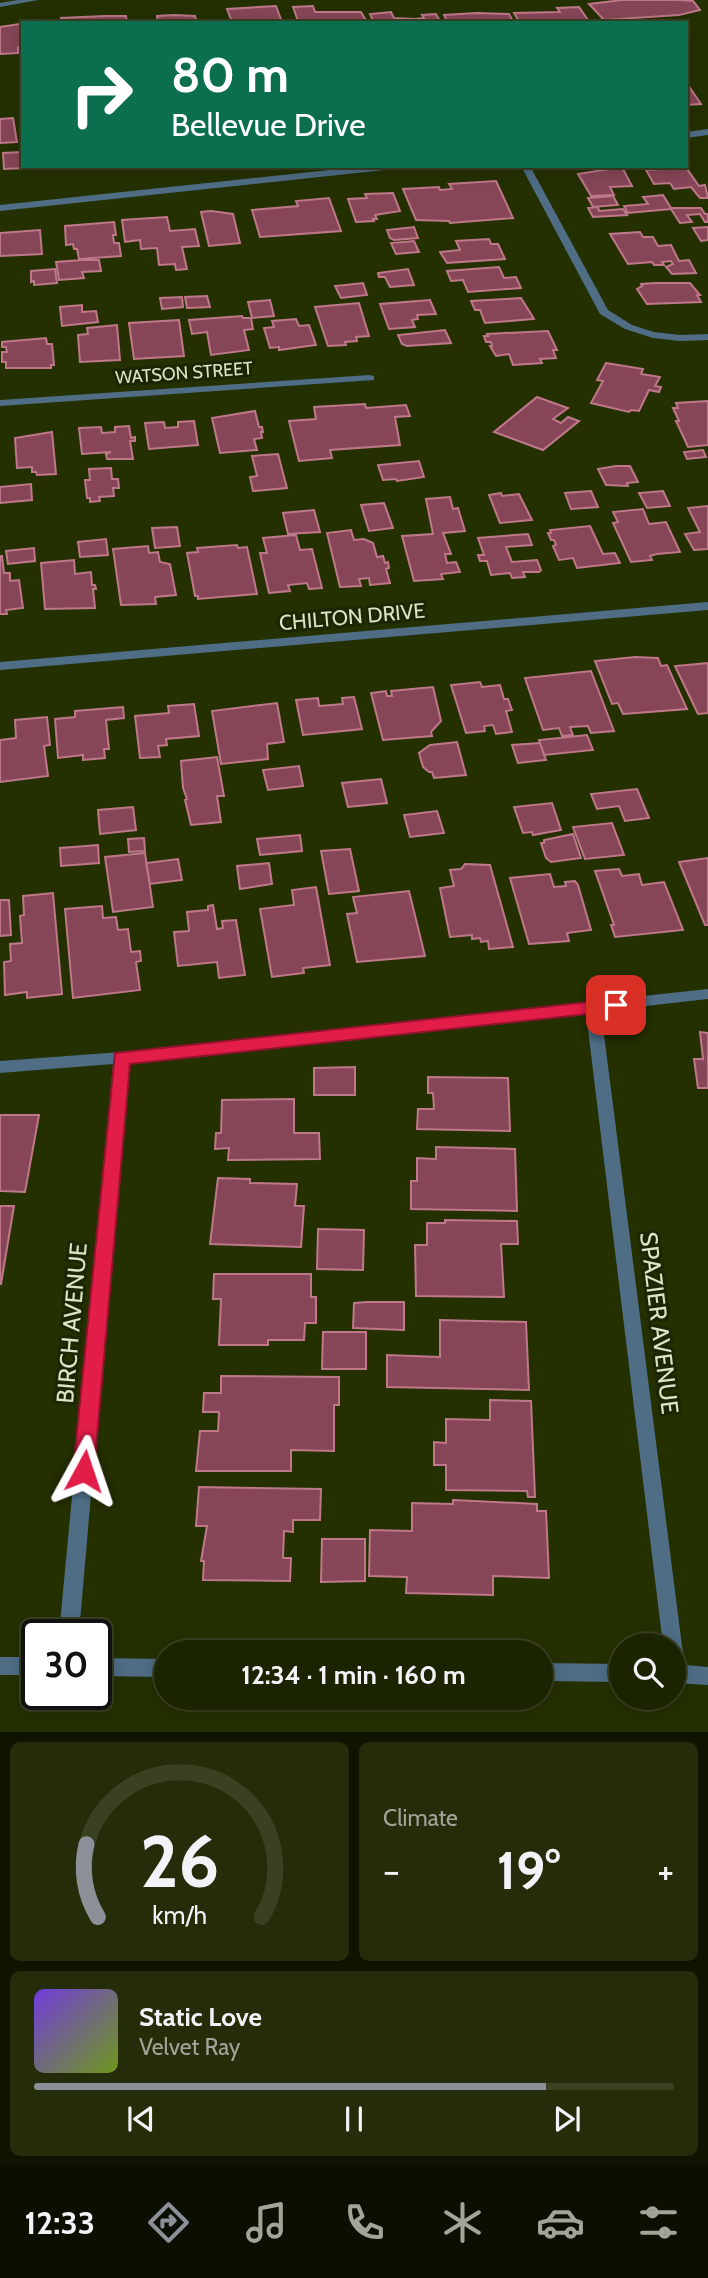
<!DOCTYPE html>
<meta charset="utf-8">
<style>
body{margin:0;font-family:Cabin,sans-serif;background:#242c0a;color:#f1f3f6;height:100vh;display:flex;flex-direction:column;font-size:26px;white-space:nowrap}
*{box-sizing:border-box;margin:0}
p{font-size:23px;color:#a0a499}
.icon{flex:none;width:38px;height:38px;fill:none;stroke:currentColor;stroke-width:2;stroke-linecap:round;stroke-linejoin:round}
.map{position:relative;height:1732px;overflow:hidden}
.panel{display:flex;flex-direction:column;gap:10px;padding:10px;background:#0f1400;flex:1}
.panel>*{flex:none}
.hud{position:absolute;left:21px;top:21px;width:667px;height:147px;border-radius:0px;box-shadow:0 4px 18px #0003,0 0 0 2px #394122;background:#0b6e4f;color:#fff;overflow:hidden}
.controls{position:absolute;left:609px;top:1633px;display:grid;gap:14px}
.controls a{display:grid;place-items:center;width:77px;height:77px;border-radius:50%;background:#1b2400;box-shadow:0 4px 18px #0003,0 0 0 2px #394122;font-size:35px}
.speed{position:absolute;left:21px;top:1619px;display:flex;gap:14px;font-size:35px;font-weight:700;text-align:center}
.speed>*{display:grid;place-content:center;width:91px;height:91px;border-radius:50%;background:#1b2400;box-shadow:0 4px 18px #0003,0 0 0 2px #394122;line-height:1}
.speed .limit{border:4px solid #111;border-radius:10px;background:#fff;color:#111}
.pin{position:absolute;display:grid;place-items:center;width:60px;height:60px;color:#fff;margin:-30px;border-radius:14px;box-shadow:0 4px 10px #0006}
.me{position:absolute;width:77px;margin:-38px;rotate:5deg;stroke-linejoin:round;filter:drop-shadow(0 0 5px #0008)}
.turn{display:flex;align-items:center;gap:24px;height:147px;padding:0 35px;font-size:32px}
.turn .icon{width:91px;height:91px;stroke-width:2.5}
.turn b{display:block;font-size:49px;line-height:60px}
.big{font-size:52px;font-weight:700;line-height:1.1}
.panel .widget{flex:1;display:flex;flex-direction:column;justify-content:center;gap:10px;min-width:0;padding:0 24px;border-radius:10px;background:#242c0a}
.panel .dial{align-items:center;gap:0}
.dial svg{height:182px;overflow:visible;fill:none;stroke:#394122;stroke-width:7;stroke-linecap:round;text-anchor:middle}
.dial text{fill:#f1f3f6;stroke:none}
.song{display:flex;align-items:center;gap:21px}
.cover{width:84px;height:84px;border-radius:10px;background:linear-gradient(135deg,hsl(260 70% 55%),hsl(80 70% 35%))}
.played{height:7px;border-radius:4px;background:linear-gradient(90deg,#8c9099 80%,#394122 80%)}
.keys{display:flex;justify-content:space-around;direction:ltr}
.heat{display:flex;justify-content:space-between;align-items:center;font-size:38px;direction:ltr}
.panel .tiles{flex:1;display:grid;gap:10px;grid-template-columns:1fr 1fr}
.widget:last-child{grid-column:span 2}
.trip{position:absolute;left:154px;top:1640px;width:399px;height:70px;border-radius:35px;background:#1b2400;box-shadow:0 4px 18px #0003,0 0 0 2px #394122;font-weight:700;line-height:70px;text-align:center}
.menu{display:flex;height:112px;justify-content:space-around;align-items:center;background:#0b0e00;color:#a0a499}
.menu .icon{width:49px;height:49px}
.menu .on{color:#8c9099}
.menu b{font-size:32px;color:#f1f3f6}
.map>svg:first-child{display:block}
.building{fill:#864658;stroke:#be788a;stroke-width:2}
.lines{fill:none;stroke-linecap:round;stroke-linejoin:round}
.street{fill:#4f6e86;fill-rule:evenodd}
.route{fill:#e11d48;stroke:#92132f;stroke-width:2}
.labels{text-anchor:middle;stroke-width:6;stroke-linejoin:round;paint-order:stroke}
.far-street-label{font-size:18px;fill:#d9e5c4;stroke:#1c2504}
.street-label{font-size:21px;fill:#d9e5c4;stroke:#1c2504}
.near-street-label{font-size:24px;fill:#d9e5c4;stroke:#1c2504}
</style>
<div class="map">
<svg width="708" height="1732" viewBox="0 0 708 1732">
<rect width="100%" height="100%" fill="#243000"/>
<path class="building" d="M679 0 693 1 700 10 679 15 604 20 589 4 622 0Z
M276 6 282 22H232L227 9Z
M313 6 315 12H361L367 22 298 21 293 7Z
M579 7 588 20 576 21 578 23H520L514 13 560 12 557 8Z
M391 12 394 18 415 19 424 18 422 15 436 14 441 23H374L370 14Z
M477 13 509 14 514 23H448L444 15Z
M173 15 195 16 196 20H204L205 23H158L157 16Z
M105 16H126L127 23H61V18Z
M20 24H23V46L18 47V53L0 54V27Z
M686 82 701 104 686 105Z
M13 118 17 142 0 143V119Z
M21 152 23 166H72L4 169 3 153Z
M659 166H685L699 186 705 185 708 198H700L691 187 674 189 670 183 654 184 646 170 661 169Z
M622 167 632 186 610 187 614 195 591 196 578 174Z
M496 181 513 218 450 223 449 221 416 220 403 189 439 187 440 190 452 189 449 184Z
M393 193 400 211 375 215 377 219H373L374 221 356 222 348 199 367 198 365 194Z
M663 195 671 208H701L705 214H708V222H705L700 214 687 215 692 222 680 223 671 209 628 213 624 206 648 204 643 197Z
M613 196 618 205 593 207 588 198Z
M329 198 341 231 260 237 252 210 298 206 296 201Z
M598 207 599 211 623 209 627 215 593 217 588 208Z
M211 211 233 214 240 243 209 246 201 212Z
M167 217 170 231 195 229 199 246 182 247 187 269 176 270 175 264 159 265 157 248 141 249 140 240 125 242 122 220Z
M114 222 116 235H113L114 243H119L121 256 79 259 77 249H74L73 244 66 245 65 226Z
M414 227 418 238 394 240 390 238 387 230Z
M708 227V240L701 241 693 228Z
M40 230 42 254 0 256V233Z
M640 232 643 237H653L658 246 671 245 679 261 689 260 696 273 672 274 666 267 673 264 671 261 662 262 664 265H654L652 262 628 264 610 234Z
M489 239 491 244H498L505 259 447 263 440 252 460 250 456 241Z
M414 241 419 252 396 254 391 243Z
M82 260H99L101 271 82 272 84 278 59 280 56 262Z
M499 267 504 278 516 277 521 288 468 292 463 280 451 281 447 271Z
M55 269 57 283 34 285V281L31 282V271Z
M408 269 414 285 390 287 385 277H379L378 273Z
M363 283 367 295 341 298 335 286Z
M656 283H690L700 295H697L701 302 647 304 637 289 642 286 641 284Z
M207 296 210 307 187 308 185 297Z
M182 297 183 307 162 309 160 298Z
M521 298 534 319 485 323 480 310H475L471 301Z
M270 300 274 316 252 318 248 302Z
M430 300 436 314 417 315 418 319 412 320 415 327 389 329 380 304Z
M359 303 369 336 356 337 357 341 345 342 346 345 328 346 315 307Z
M82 305V312L96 311 98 322 62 326 60 307Z
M242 316 243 318H251L253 329 244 330 249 350 211 355 207 332 192 334 189 320Z
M296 319 299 326 309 325 316 345 279 350V347L270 348 264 328 274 327 272 321Z
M179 320 184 356 134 359 129 323Z
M117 325 120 360 80 362 78 335 88 334 87 328Z
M445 330 451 343 407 346 402 344 398 335Z
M548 331 557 350H553L556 358 540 359 542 363 513 365 509 354 496 356 490 346H492L491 342H486L484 336H488L487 334Z
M46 338 47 344H52L54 365H51V368H6V362H2V352H7L6 347H2V342Z
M606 363 643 369 641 374 660 377 655 386 661 387 659 392 649 390 639 411 631 410 629 412 591 403 603 381 597 380Z
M537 397 568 408 553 419 561 423 568 417 579 421 543 450 494 432Z
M708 401V445L688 447 676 421H679L673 408H678L676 403Z
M365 404 366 408 406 405 410 416 395 417 400 445 330 450 332 458 299 461 289 421 316 419 314 407Z
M255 411 259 427H262L263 432H261L262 438 254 439 257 450 220 453 212 418Z
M194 421 198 445 149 449 145 423 164 422 165 428 178 427V422Z
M129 426 131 438 135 437V441H130L133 459H107L106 454 111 452 82 454 79 428 101 427 102 433 115 432V427Z
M52 432 56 474 37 475 36 472H32V467L17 468 15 438Z
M703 450 706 457 687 459 684 452Z
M278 454 287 488 253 491 250 477 257 476 252 456Z
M419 461 424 477 397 481 396 479 383 480 378 465Z
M616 466H630L638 482 627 483 628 486 606 485 598 469Z
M111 468 112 479H118L119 488H113L114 496 99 497 100 501 90 502V498H87L85 480H90L89 469Z
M31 484 32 500 0 503V487Z
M591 491 598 507 571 509 565 493Z
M663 491 670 506 647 508 639 493Z
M501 493 502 496 519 494 532 520 500 523 489 495Z
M450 497 453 509 458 508 465 531 443 533 451 554H445L447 563 456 562 460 572 441 574 443 579 414 581 402 536 433 534 426 499Z
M384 503 393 528 369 531 361 505Z
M708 506V549L694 550 685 534 700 532 688 508Z
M643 509 649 524 666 522 680 552 657 554 650 556 652 560 631 562 613 523 618 522 613 512Z
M314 510 320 532 288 534 283 513Z
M590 526 603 554 615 553 620 563 577 568 573 558 559 560 553 546 556 545 554 540H551L548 533H551L550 530Z
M177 527 180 546 155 548 152 528Z
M351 530 354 540 364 539 373 543 377 557 383 556 385 563 388 562 389 568 386 569 390 583 370 585 369 578 359 579 361 586 340 587 327 533Z
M528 534 532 545 506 547 512 562 537 560 541 570 539 572H523L525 577 512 578 510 573 491 575 487 561H480L478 555H484L478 538Z
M296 535 300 550 312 549 322 588 309 589 307 583 288 585 290 591 269 593 260 553H267L263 538Z
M106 539 108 555 80 557 78 542Z
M237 545 238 548 247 547 257 594 198 599V596H195L187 553 198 552 197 548Z
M148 546 149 553 158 552 160 562 170 564 176 595 155 597 156 604 121 605 113 549Z
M34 548 35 561 8 564 6 551Z
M0 556H2L4 573H10V581L19 580 23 608 6 610 7 614H0Z
M74 560 75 574 91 572 92 585H95L96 589H93L95 608 45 609 41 563Z
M635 657 658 658 661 666 667 665 687 709 623 714 618 703 612 704 595 661Z
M708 663V713L698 714 675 666Z
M591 671 614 731 591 733 588 726 570 727 573 735 562 736 559 728 543 730 525 678Z
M480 682 482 687 500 685 504 699H508L512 710 506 711 512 732 496 734 493 725 484 726 485 731 466 733 451 685Z
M433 687 441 721 431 732 432 736 383 740 371 693 386 691 387 696H392L391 691Z
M354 697 362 729 303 735 296 700 318 698 319 706 343 704 342 698Z
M277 703 284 742 267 744 268 759 221 764 212 711Z
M194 704 199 736 166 739 167 745 158 746 160 757 140 758 135 716 169 713 168 706Z
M123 707 124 718 106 720 109 749H104L105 758 83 760V755L58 758 55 719 75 717V711Z
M47 717 50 745 44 746 48 776 0 782V740L16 738 15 720Z
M587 735 593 750 544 755 539 740Z
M457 742 466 775 434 778 432 772H429L423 767 419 753 430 745Z
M540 743 546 760 518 763 512 745Z
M217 757 224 796H217L221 822 191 825 185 800 187 799 183 788 181 761Z
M299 766 303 786 268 790 263 770Z
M381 779 387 803 348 807 342 783Z
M637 789 649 818 625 821 619 806 597 809 591 794Z
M552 803 561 830 533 835 532 832 523 833 514 807Z
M133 807 136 830 100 834 98 810Z
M437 811 444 833 410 837 404 815Z
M612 823 624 855 585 859 573 827Z
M573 834 581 858 551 862 546 858 541 843H544V840Z
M300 835 302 851 260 855 257 839Z
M144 838 145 851 129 852 128 839Z
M98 845 99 863 61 866 60 848Z
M350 849 359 891 329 894 321 851Z
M145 853 153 907 113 912 105 857Z
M708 858V925H705L679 862Z
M178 859 182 880 150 884 146 863Z
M269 863 272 884 240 889 237 866Z
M465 864 490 865 513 947 489 949 488 941 481 942 480 938 472 939V935L450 937 440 888 454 886 450 870 461 869Z
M619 869 622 876 639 874 642 885 664 882 683 930 615 937 611 925H614L595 871Z
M550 874 554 887 566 886 565 882 575 881 578 885 591 930 567 933 569 941 529 944 510 878Z
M316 887 330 965 303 968 304 973 272 977 260 909 294 905 292 890Z
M409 891 425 956 357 962 347 914 357 913 353 897Z
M53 893 62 994 27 998V992L5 995 4 962 11 961 10 944 22 943 20 916 24 915 23 896Z
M0 900H9L11 935 0 936Z
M213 905 217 929 223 928 222 921 236 920 245 975 219 978 217 962 178 966 174 932 189 931 187 912 208 910V906Z
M102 906 103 918 116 917 118 930 128 929 131 952 140 951 141 961 136 962 140 990 73 998 65 909Z
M700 1032 708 1033V1088H698L694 1059H703Z
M355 1067V1095H314V1068Z
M428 1077 508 1078 510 1131 417 1129 418 1109H434L433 1093H428Z
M294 1099V1133H319L320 1159 228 1160 229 1148 215 1149 216 1133H221L222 1100Z
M0 1115H39L25 1192 0 1191Z
M436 1147 515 1149 517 1211 411 1209V1181H417V1158L436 1159Z
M218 1178 250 1179V1183L297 1184 295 1206H304L301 1247 210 1244Z
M0 1206H14L1 1284H0Z
M445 1220 517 1221 518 1244H501L504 1297 416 1296 415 1245H427V1223H445Z
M318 1229 364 1230 363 1270 317 1269Z
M214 1274H311V1297H316V1323H305L304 1340H268V1345H219L221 1299H213Z
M367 1302H404V1330L353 1328 354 1303Z
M440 1320 526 1322 529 1390 387 1387V1355L440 1357Z
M323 1332H366V1369H322Z
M221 1376 339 1377V1405H334V1451L291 1450V1471H196L200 1431H218L219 1412H203L204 1393H221Z
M490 1400 531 1401 535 1497H528L527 1491 446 1490V1465H434V1442L446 1443V1419L490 1420Z
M199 1487 321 1489 320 1520H293V1532L284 1531 283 1558H291L290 1581 203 1580 204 1561H201L207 1526H196Z
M453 1500 537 1504V1511H546L549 1578 493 1576V1595L406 1593 407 1577 369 1576 370 1530 412 1531V1503L453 1504Z
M322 1539H365V1581L321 1582Z"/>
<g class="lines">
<path class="street" d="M18 0H38L0 7V3Z
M708 129V135L686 138V132Z
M367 166H398L394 169 0 211V205Z
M521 166H530L608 310 632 325 654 332 680 335 708 334V340L680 341 653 338 625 329 600 314Z
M370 375 374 376V380L0 406V400Z
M708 602V610L0 670V662Z
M708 989V999L601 1011 682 1646 686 1665 708 1667V1685L674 1683V1645H663L586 1013 128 1063 79 1634H59L113 1064 0 1073V1061L121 1052Z
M0 1657H37V1675H0Z
M96 1658 166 1659V1677L96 1676Z
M541 1663 621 1664V1682L541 1681Z"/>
</g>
<path class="route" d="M616 999 625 1005 616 1011 130 1064 94 1471 91 1478 84 1481 76 1478 73 1471 115 1053Z"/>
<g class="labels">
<g class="far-street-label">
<text transform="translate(184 373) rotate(-4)" y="6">WATSON STREET</text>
</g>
<g class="street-label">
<text transform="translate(352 617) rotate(-5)" y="7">CHILTON DRIVE</text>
</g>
<g class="near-street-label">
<text transform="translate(72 1323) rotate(-85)" y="8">BIRCH AVENUE</text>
<text transform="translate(659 1323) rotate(83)" y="8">SPAZIER AVENUE</text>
</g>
</g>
</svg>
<div class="controls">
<a><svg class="icon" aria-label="search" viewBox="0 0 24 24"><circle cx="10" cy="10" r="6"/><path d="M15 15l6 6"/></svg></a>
</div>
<div class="speed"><div class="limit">30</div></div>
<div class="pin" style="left:616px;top:1005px;background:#d93025"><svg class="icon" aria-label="arrive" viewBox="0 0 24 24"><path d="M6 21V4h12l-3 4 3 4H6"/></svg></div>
<svg class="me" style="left:84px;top:1471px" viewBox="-20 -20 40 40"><path d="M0-17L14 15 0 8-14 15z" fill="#e11d48" stroke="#fff" stroke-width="4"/></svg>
<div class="trip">12:34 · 1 min · 160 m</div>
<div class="hud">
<div class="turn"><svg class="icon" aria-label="right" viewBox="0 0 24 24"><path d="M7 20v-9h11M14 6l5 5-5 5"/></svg><div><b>80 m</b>Bellevue Drive</div></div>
</div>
</div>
<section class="panel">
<div class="tiles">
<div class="widget dial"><svg viewBox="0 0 100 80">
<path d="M14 69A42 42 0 1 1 86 69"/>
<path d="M14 69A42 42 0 0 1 9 37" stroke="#8c9099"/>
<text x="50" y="56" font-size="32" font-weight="700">26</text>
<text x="50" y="72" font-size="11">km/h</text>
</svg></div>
<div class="widget"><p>Climate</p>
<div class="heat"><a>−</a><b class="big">19°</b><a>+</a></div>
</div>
<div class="widget">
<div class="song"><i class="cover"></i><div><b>Static Love</b><p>Velvet Ray</p></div></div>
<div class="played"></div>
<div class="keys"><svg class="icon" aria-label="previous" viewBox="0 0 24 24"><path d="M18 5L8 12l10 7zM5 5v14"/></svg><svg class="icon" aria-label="pause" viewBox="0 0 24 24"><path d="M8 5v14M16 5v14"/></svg><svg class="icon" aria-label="next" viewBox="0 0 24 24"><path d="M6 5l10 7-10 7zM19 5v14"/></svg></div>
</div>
</div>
</section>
<nav class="menu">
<b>12:33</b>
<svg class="icon on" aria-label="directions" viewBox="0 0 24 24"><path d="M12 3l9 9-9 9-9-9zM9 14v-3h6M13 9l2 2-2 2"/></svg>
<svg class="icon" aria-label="music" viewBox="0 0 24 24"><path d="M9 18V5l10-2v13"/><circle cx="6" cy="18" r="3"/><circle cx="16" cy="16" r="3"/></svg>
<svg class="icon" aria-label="phone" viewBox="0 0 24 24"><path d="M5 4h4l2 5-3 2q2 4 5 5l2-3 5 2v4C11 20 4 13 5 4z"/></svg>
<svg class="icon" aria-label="climate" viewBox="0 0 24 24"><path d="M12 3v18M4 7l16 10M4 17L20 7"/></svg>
<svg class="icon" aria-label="car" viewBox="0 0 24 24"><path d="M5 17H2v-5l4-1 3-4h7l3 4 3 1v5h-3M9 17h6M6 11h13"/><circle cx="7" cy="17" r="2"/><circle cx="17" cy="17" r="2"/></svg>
<svg class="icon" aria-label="filters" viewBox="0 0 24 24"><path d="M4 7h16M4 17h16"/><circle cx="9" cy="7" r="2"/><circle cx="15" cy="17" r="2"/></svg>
</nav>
